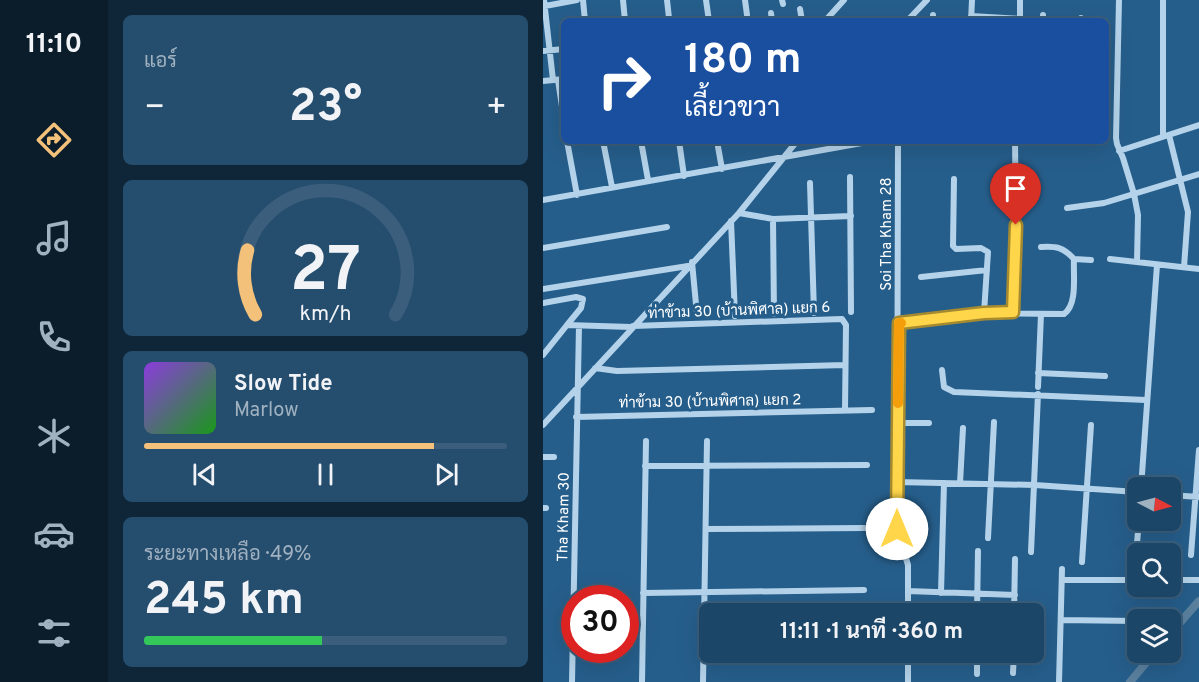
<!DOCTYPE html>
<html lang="th">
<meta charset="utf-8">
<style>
body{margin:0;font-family:Overpass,Sarabun,sans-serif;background:#254d6e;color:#f1f3f6;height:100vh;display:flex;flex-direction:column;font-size:22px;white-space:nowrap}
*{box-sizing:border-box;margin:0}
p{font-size:20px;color:#a0b1c0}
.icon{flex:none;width:33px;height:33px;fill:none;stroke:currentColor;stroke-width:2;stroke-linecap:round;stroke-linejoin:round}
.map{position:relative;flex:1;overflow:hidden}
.drawer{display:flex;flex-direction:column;gap:15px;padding:15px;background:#0f2639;width:435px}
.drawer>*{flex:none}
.banner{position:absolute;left:18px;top:18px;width:548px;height:126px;border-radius:9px;box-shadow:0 6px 24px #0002,0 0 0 2px #3a5e7c;background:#1a4fa0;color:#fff;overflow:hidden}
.needle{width:39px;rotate:96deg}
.buttons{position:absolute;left:584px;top:477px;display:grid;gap:12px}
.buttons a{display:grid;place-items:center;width:54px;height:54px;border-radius:9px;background:#1c4668;box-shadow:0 6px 24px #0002,0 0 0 2px #3a5e7c;font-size:30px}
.speed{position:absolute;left:18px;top:585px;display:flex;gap:12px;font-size:30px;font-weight:700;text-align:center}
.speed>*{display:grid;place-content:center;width:78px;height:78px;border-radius:50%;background:#1c4668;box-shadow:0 6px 24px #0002,0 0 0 2px #3a5e7c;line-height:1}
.speed .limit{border:9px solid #d22;background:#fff;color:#111}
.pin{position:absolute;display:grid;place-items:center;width:51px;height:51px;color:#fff;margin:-62px -26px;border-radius:50% 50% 50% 0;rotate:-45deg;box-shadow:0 0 6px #0007}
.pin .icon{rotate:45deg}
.me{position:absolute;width:66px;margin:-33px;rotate:0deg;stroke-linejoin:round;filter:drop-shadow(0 0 4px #0008)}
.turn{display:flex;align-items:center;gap:21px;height:126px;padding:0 24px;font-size:27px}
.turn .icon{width:78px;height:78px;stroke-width:2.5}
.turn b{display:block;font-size:42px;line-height:51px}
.big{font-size:45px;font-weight:700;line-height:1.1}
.drawer .card{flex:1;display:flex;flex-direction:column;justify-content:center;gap:9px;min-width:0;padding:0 21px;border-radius:9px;background:#254d6e}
.drawer .dial{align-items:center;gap:0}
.dial svg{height:156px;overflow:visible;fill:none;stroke:#3a5e7c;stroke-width:7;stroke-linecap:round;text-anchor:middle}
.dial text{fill:#f1f3f6;stroke:none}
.song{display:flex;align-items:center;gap:18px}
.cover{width:72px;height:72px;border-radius:9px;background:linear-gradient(135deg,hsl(270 70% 55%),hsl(120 70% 35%))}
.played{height:6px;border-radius:3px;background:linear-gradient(90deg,#f3c179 80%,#3a5e7c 80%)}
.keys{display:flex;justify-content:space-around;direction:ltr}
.heat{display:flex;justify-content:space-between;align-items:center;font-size:33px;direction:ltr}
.charge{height:9px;border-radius:4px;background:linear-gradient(90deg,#34c759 49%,#3a5e7c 0)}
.trip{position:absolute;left:156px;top:603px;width:345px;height:60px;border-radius:9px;background:#1c4668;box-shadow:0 6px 24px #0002,0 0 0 2px #3a5e7c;font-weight:700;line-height:60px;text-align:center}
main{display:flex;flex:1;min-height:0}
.dock{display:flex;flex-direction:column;width:108px;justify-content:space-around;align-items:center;background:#0b1c2a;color:#a0b1c0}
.dock .icon{width:42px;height:42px}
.dock .current{color:#f3c179}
.dock b{font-size:27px;color:#f1f3f6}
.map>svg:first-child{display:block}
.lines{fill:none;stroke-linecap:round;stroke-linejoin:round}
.canal{stroke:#5a809e;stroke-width:8}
.minor{stroke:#b4d3ea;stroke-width:6}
.route-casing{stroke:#a68a30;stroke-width:15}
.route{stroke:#ffd54a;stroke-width:10}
.slow{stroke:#f59e0b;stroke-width:10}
.labels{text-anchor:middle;stroke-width:6;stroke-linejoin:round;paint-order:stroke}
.street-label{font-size:15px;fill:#fff;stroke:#265e8b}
</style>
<main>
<nav class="dock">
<b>11:10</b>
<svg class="icon current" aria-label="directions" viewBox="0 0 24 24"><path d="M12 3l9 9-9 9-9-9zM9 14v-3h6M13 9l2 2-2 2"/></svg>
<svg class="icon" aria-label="music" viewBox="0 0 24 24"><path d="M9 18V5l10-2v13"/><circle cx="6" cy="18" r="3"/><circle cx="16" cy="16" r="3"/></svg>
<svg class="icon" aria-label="phone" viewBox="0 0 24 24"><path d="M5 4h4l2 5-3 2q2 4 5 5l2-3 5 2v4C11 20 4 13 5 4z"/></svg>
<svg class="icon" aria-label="climate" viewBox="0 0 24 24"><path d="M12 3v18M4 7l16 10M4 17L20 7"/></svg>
<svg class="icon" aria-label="car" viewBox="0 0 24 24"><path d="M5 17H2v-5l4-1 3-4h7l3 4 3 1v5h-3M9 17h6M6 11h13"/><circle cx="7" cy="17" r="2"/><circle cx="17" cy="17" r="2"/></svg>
<svg class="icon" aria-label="filters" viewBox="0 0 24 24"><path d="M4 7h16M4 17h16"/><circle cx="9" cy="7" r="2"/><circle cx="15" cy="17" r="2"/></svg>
</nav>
<section class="drawer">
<div class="card"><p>แอร์</p>
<div class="heat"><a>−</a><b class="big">23°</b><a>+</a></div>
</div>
<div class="card dial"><svg viewBox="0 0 100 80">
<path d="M14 69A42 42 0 1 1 86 69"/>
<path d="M14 69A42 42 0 0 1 10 36" stroke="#f3c179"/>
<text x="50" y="56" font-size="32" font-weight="700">27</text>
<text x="50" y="72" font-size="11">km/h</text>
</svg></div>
<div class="card">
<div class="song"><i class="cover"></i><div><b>Slow Tide</b><p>Marlow</p></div></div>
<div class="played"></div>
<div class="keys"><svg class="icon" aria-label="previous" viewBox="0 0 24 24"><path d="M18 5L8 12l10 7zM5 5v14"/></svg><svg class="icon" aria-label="pause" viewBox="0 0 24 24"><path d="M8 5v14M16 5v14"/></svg><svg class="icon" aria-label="next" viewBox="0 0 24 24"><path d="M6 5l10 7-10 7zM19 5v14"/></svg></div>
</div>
<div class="card"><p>ระยะทางเหลือ · 49%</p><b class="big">245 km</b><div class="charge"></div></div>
</section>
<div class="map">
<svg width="656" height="682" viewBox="0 0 656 682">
<rect width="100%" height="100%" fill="#265e8b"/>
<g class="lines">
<path class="canal" d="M627 634 656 601
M587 682 612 652"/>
<path class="minor" d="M1 0 10 80
M40 0 42 21
M80 0 82 21
M124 0 126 18
M163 0 166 21
M202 0 204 15
M239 0 240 4
M576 0 573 138 574 144 580 158 591 194 595 215 594 262
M2 6 34 0
M257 9 259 21
M228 13 229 21
M428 16 477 19
M477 20V0
M282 21 301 0
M364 21 384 0
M390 21V15
M428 21 429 0
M500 21V15
M538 21V18
M0 51 21 49
M15 80 21 120
M0 81 21 79
M626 135 645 212 641 267
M620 136V0
M24 141 34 195
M60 141 69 187
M98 141 105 180
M136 141 141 176
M174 141 179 169
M355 141 354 529 365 565V614
M576 151 656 125
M307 177 308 312
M411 179 410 246 413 249 438 248 445 252 441 313
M267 183 271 313
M0 200 330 141
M524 208 561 203 656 174
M196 213 230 219 308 216
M230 219 231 314
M188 221 192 316
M498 247C513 246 520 247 531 259L548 260
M0 248 124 227
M567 259 656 269
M149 262 154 315
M378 277 444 270
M0 289 145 266
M0 303 33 297 40 299 38 308 24 325
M470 312 473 225 472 141
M356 323 441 313 521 314C535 304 530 275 531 259
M90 326 299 319 303 325 302 410
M0 355 24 325 88 327
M52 368 74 371 302 365
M399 370 401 387 411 392 603 400
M495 373 562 376
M495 387 498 314
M33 417 329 410
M355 423H386
M0 425 196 213 254 141
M0 457H11
M102 466 324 465
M354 482 492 485 594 492
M417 483 420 428
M598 488 614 265
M627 495 656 497
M0 508H3
M163 529 322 528
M445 538 451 422
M488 552 495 394
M593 555 596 520
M648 555 656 450
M539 562 548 425
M519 580H594
M627 580H656
M365 591 472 595
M100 593 321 590
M398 593 401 483
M434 614 435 551
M471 614 472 559
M518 620 594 621
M627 622H628
M365 652V682
M434 652V674
M470 673 471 652
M29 682 36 326
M99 682 103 441
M160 682 164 441
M516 682 519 569"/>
</g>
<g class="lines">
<defs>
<path id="route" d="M354 529 356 323 441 313 470 312 473 225"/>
</defs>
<use href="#route" class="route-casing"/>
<use href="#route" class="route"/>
<path class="slow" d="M355 403 356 323H358"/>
</g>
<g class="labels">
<g class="street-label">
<text transform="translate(343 234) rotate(-90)" y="5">Soi Tha Kham 28</text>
<text transform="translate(196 310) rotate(-2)" y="5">ท่าข้าม 30 (บ้านพิศาล) แยก 6</text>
<text transform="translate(167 401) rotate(-1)" y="5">ท่าข้าม 30 (บ้านพิศาล) แยก 2</text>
<text transform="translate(20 517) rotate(-89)" y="5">Tha Kham 30</text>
</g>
</g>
</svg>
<div class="buttons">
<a><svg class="needle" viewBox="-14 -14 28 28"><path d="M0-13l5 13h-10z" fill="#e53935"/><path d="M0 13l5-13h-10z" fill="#a0b1c0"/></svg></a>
<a><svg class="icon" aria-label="search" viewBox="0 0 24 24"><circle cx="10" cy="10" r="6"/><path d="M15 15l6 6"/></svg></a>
<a><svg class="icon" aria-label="layers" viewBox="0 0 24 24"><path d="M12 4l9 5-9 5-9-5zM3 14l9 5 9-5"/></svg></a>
</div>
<div class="speed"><div class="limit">30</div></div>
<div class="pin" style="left:473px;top:225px;background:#d93025"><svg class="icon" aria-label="arrive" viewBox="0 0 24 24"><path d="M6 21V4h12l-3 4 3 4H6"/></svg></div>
<svg class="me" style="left:354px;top:529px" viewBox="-20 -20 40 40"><circle r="19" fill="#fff"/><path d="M0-13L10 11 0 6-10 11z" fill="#ffd54a"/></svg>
<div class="trip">11:11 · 1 นาที · 360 m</div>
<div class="banner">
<div class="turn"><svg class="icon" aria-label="right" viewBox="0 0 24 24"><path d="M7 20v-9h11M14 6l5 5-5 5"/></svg><div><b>180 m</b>เลี้ยวขวา</div></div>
</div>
</div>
</main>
